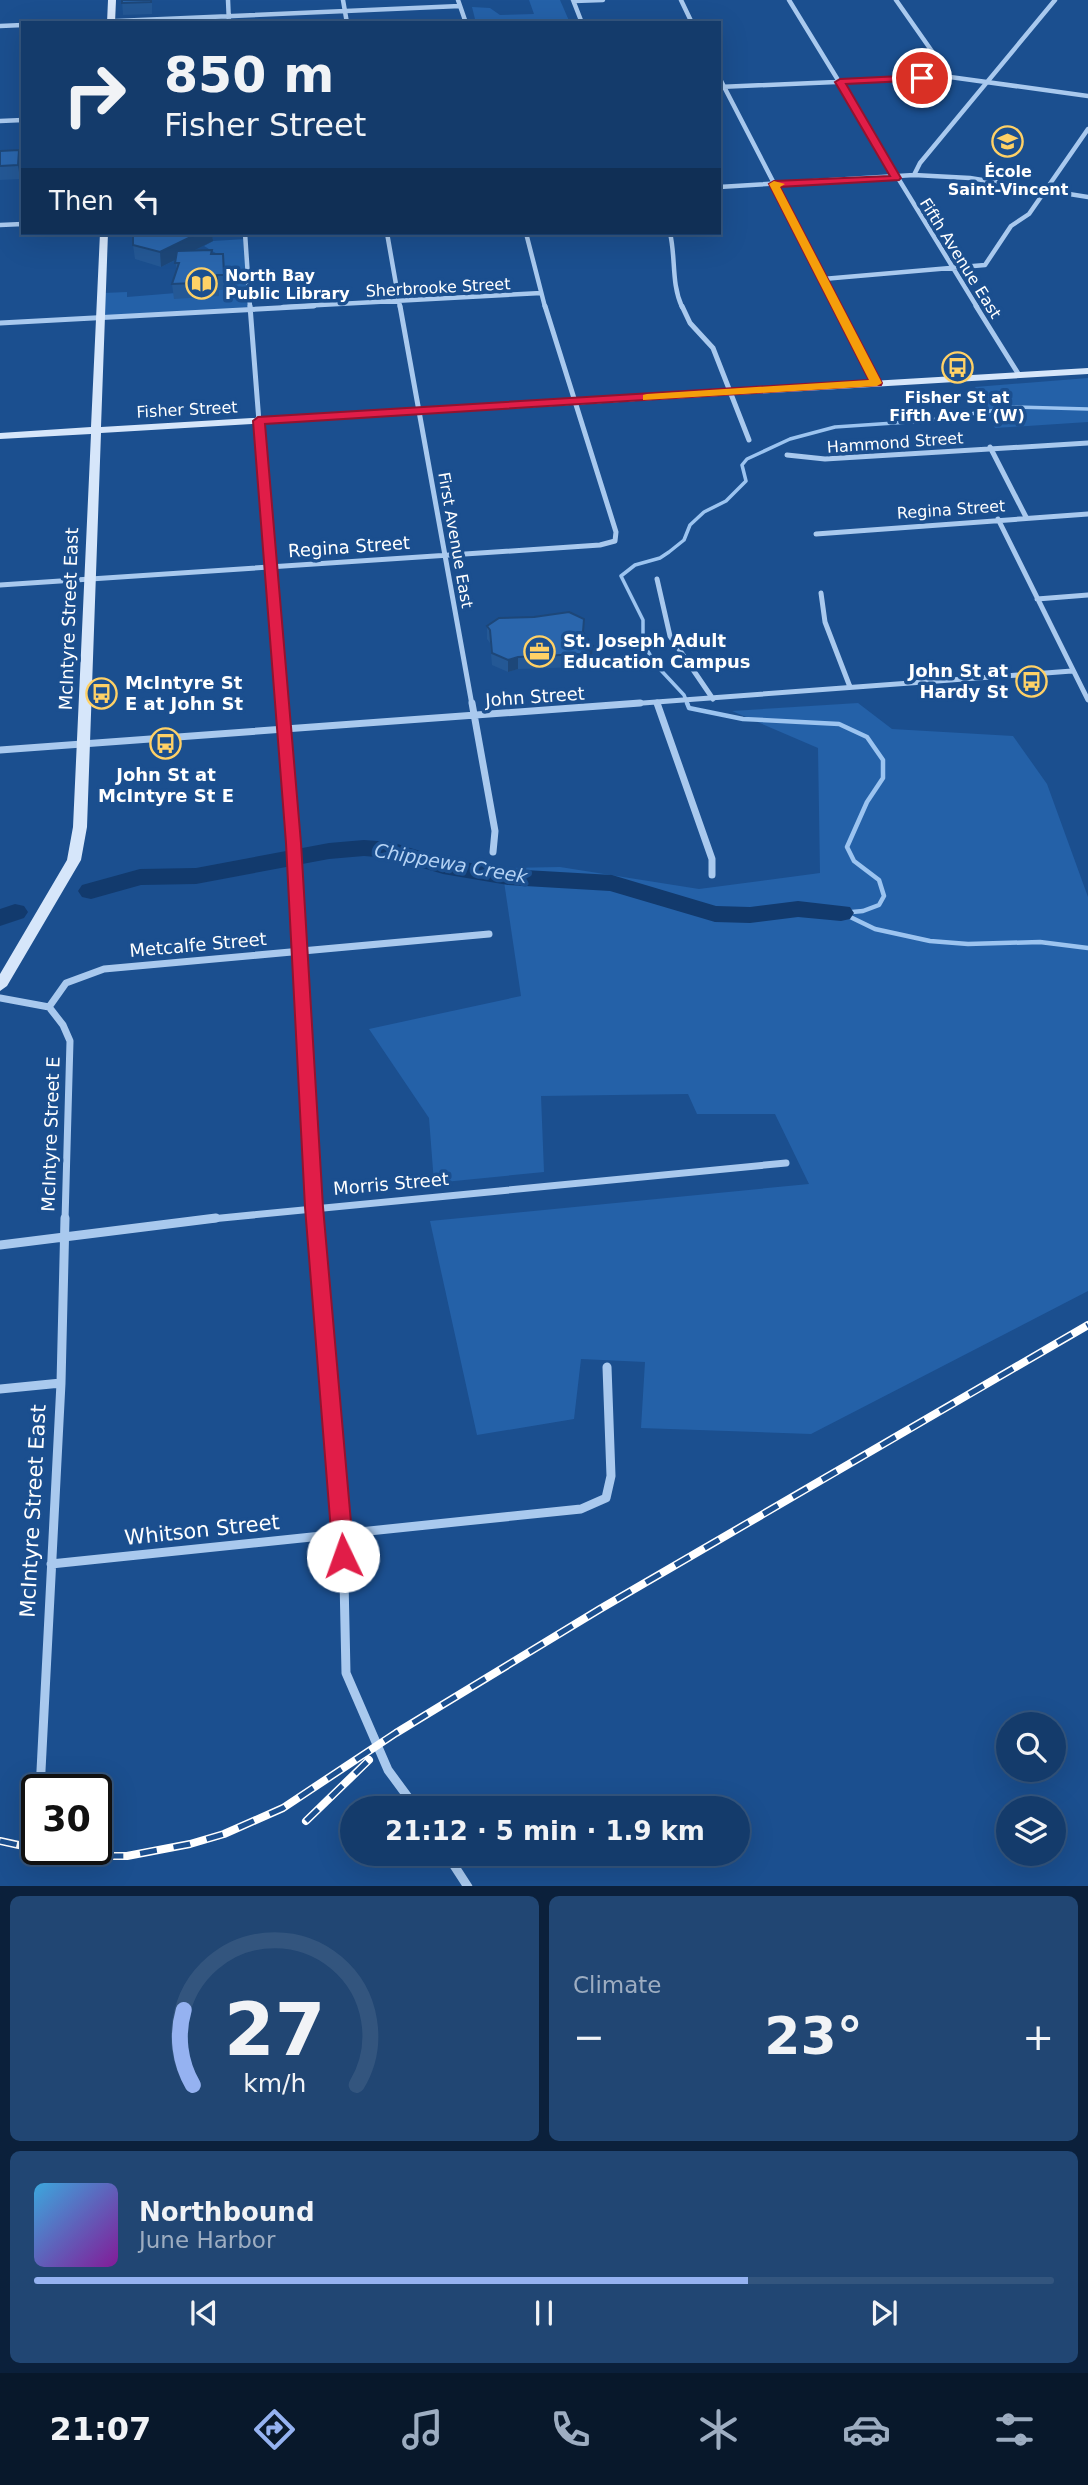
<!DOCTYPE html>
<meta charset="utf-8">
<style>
body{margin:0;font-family:"DejaVu Sans",sans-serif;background:#214673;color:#f1f3f6;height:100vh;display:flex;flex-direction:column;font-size:26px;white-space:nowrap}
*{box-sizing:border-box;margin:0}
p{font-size:23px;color:#9dadc1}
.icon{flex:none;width:38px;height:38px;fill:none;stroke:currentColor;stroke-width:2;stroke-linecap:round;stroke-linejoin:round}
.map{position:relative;height:1886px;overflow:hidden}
.side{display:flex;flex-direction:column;gap:10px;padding:10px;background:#0b203b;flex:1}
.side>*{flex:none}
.top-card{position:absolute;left:21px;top:21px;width:700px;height:214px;border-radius:0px;box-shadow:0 7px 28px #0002,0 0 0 2px #33557e;background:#143b6b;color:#f1f3f6;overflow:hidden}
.buttons{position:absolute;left:996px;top:1712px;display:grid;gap:14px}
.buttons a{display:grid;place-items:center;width:70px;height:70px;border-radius:50%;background:#143b6b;box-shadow:0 7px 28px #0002,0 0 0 2px #33557e;font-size:35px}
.speed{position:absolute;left:21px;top:1774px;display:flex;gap:14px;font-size:35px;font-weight:700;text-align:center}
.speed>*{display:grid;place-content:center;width:91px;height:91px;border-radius:50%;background:#143b6b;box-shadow:0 7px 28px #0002,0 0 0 2px #33557e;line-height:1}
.speed .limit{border:4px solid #111;border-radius:10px;background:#fff;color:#111}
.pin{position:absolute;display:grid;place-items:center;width:60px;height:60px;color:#fff;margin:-30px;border:4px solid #fff;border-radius:50%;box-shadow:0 2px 7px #0007}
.me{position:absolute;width:77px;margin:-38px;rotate:357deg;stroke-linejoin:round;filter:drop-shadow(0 0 5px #0008)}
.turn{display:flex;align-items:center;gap:24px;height:147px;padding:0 28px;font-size:32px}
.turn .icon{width:91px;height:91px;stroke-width:2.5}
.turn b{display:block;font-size:49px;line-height:60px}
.then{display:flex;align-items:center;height:66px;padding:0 28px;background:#0003;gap:14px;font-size:26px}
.big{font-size:52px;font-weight:800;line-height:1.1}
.side .widget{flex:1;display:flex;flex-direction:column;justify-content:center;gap:10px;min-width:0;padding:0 24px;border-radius:10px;background:#214673}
.side .dial{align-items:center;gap:0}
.dial svg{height:182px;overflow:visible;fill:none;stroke:#33557e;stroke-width:7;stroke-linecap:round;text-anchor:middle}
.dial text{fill:#f1f3f6;stroke:none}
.song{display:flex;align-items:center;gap:21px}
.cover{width:84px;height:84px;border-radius:10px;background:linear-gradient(135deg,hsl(200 70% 55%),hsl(290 70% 35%))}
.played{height:7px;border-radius:4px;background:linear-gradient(90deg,#95b2f1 70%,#33557e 70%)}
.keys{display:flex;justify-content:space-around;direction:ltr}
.heat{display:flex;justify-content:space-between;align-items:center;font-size:38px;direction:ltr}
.side .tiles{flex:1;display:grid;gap:10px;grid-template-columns:1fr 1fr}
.widget:last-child{grid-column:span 2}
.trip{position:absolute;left:340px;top:1796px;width:410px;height:70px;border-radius:35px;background:#143b6b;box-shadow:0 7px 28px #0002,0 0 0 2px #33557e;font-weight:800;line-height:70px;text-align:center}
.menu{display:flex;height:112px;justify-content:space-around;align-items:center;background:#08182b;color:#9dadc1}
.menu .icon{width:49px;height:49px}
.menu .selected{color:#95b2f1}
.menu b{font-size:32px;color:#f1f3f6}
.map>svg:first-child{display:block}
.green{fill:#2461a8}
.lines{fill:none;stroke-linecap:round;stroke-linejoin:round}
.stream-far1{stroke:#9cc4f0;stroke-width:3.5}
.stream{stroke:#9cc4f0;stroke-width:4.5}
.river{fill:#123a6d;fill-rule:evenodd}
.minor-far3{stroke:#a9c9ee;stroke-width:4.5}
.minor-far2{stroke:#a9c9ee;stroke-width:5}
.minor-far1{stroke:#a9c9ee;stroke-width:7}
.minor{stroke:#a9c9ee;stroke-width:9}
.secondary{fill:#d6e6fa;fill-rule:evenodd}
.rail-casing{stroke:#fff;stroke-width:8}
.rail{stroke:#1b4f8f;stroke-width:5;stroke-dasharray:17;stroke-linecap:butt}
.wall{fill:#245895}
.shaded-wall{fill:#1d4779}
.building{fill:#2a66ad;stroke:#1d4779;stroke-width:2}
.route{fill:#e11d48;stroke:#92132f;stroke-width:2}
.slow{fill:#f59e0b}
.labels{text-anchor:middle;stroke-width:7;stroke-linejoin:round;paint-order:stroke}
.far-poi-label{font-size:16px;font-weight:bold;fill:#fff;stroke:#1b4f8f}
.far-street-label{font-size:16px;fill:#fff;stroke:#1b4f8f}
.street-label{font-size:18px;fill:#fff;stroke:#1b4f8f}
.poi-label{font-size:18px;font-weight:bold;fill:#fff;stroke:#1b4f8f;text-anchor:start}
.water-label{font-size:19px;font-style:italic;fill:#b5d3f5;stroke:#1b4f8f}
.near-street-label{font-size:21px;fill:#fff;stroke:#1b4f8f}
</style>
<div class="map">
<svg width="1088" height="1887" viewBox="0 0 1088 1887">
<rect width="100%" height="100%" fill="#1b4f8f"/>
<path class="green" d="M529 0H560L570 23H476L472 7 490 8 500 15 534 14Z
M245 239 251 310 101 317 103 293 127 292V297L225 289 224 258 204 246 213 241Z
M1088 378V422L995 428 975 387Z
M858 703 892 729 1013 736 1047 784 1088 897V1291L811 1434 641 1428 645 1362 581 1359 574 1419 477 1435 430 1221 809 1184 775 1114H697L688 1094 541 1096 544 1172 434 1183 429 1118 369 1029 521 996 502 868 560 867 699 889 820 873 818 748 732 711Z"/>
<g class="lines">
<path class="stream-far1" d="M688 705 684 695 656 665 643 643V620L621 576 635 565 660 558 669 552 684 540 690 525 704 512 726 501 746 481 742 465 747 459 790 439 835 427 924 421 1016 407 1088 409"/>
<path class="stream" d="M687 703 689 708 743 719 839 724 867 737 883 760V778L867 802 847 847 854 861 879 880 884 896 879 905 863 911 841 913
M842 913 875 929 930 941 968 944 1040 942 1088 948"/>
<path class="river" d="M364 840 391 842 446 859 508 869 612 875 716 906 750 907 798 901 850 907 854 913 850 919 841 921 798 917 750 923 715 922 610 891 508 885 443 874 389 858 364 856 329 859 196 884 141 885 91 899 82 897 78 891 82 885 140 869 196 868 329 843Z
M15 904 24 906 28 912 24 918 0 926V909Z"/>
<path class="minor-far3" d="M228 0 229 23
M343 0 347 23
M458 0 466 23
M573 0 582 23
M681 0 692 23
M789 0 977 307
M896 0 950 77
M574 1 603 0
M70 23 460 6
M0 26 23 25
M719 77 838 307
M719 87 950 77 1088 96
M0 121 23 120
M914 175 920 163 1055 0
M719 187 914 175 970 178 1088 197
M0 225 23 224
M245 233 250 307
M387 233 400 307
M526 233 545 307
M670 233C676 258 671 283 682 307
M823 279 985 265 1011 226 1029 214 1088 129
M283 307 541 293"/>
<path class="minor-far2" d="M250 306 281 705
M400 306 472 705
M682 306 690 323 713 348 749 440
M837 306 877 383
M976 306 1019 375
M0 323 314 306
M990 447 1026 517
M787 455 825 459 1088 443
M998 519 1088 700
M816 534 1088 514
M657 579 670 636 713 699
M0 585 600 545 615 541 616 532 545 306
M821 593 825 622 850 687
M1037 599 1088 595
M657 702 658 705
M616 705 1072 671"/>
<path class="minor-far1" d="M281 703 293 843 315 1220
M472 703 495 831 493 852
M657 703 712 859V875
M0 750 640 703
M0 998 49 1007 63 1025 70 1041 65 1220
M49 1007 66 983 104 969 489 934
M201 1220 786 1163"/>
<path class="minor" d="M315 1218 343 1533 346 1673 388 1770 416 1808
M0 1245 216 1218
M0 1389 61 1383
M51 1564 581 1509 606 1498 611 1476 607 1367
M40 1790 61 1383 65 1218
M446 1853 468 1887"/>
<path class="secondary" d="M108 0H116L115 23H107Z
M100 233H108L101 427 1088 368V374L101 433 87 827 81 860 7 986 0 991V974L67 860 73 827 91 434 0 439V433L91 427Z"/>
<defs>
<path id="rail" d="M306 1821 369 1760
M0 1841 37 1849
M39 1850 65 1856H127L190 1844 224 1834 283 1808 396 1733 600 1609 1088 1325"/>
</defs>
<use href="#rail" class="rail-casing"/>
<use href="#rail" class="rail"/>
</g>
<path class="wall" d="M122 0H152V14L123 15Z
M19 150 21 164 20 179 0 180V151Z
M143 233H212L213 241 193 251 212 250V254H223L226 289 219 290V296L174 299 172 284 176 272V260L161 267 135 259 133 245Z
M534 617 584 634 593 646 592 659 581 667 518 669 508 672 492 665 490 643 487 639V626Z"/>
<path class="shaded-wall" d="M19 150 21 164 20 179 18 165Z
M199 233H212L213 241 161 267 160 252Z
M593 646 592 659 581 667 582 654Z
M518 657V669L508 672V660Z"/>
<path class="building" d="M122 0H151V2L122 3Z
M19 150 18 165 0 166V151Z
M143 233H199L160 252 133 245V236Z
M212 250 211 254H223L224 275H217V282L172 284 179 263H175L177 251Z
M569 612 584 619 583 632 593 646 582 654 518 657 508 660 492 653 490 630 487 626 499 618 534 617Z"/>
<path class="route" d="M922 75 926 76V80L846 84 901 178 899 180 780 187 882 383 881 385 265 424 301 843 323 1207 354 1556 351 1562 343 1565 336 1562 333 1556 305 1207 286 843 253 421 258 417 869 380 769 184 774 181 890 176 835 82 840 79Z"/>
<path class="slow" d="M774 181 785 184 780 187 882 383 877 386 643 400V395L647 394 869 380 769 184Z"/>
<defs>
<symbol id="school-ring" viewBox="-11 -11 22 22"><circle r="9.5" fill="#1b4f8f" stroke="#ffd166" stroke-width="1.5"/><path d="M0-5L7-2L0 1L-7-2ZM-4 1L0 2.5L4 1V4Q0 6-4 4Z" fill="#ffd166"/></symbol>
<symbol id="library-ring" viewBox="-11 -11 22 22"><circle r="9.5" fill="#1b4f8f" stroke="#ffd166" stroke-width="1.5"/><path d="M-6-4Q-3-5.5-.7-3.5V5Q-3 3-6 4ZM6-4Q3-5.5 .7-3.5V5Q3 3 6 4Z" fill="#ffd166"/></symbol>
<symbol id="bus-ring" viewBox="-11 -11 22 22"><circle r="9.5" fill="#1b4f8f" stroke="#ffd166" stroke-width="1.5"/><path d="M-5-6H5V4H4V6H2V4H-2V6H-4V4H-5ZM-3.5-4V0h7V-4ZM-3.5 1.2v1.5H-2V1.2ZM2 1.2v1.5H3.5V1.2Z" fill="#ffd166"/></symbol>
<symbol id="office-ring" viewBox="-11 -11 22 22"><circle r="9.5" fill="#1b4f8f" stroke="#ffd166" stroke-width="1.5"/><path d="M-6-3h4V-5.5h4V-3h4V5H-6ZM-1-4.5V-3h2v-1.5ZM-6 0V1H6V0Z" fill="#ffd166"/></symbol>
</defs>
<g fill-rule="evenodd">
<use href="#school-ring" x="990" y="124" width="35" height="35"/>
<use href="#library-ring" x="184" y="266" width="35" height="35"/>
<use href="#bus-ring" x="940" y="350" width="35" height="35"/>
<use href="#office-ring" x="522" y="634" width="35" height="35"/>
<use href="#bus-ring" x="1014" y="664" width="35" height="35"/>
<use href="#bus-ring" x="84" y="676" width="35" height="35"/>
<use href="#bus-ring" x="148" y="726" width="35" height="35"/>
</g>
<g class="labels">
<g class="far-poi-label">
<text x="1008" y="177">École<tspan x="1008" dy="18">Saint-Vincent</tspan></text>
<text x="225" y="281" text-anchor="start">North Bay<tspan x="225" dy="18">Public Library</tspan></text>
<text x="957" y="403">Fisher St at<tspan x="957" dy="18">Fifth Ave E (W)</tspan></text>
</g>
<g class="far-street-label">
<text transform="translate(961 258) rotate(58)" y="6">Fifth Avenue East</text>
<text transform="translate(438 287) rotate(-3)" y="6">Sherbrooke Street</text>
<text transform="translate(187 409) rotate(-3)" y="6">Fisher Street</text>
<text transform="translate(895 442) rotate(-4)" y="6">Hammond Street</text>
<text transform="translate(951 509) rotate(-4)" y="6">Regina Street</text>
<text transform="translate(456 540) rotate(80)" y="6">First Avenue East</text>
</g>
<g class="street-label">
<text transform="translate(349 547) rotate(-4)" y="6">Regina Street</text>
<text transform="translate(69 619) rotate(-88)" y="6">McIntyre Street East</text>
<text transform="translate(535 697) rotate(-4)" y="6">John Street</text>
<text transform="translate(198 945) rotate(-5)" y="6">Metcalfe Street</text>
<text transform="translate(51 1134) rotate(-88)" y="6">McIntyre Street E</text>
<text transform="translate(391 1184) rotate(-5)" y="6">Morris Street</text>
</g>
<g class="poi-label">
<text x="563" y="647">St. Joseph Adult<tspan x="563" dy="21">Education Campus</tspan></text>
<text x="1008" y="677" text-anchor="end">John St at<tspan x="1008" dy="21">Hardy St</tspan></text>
<text x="125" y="689">McIntyre St<tspan x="125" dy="21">E at John St</tspan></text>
<text x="166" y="781" text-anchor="middle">John St at<tspan x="166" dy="21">McIntyre St E</tspan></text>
</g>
<g class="water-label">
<text transform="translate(451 863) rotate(10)" y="7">Chippewa Creek</text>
</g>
<g class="near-street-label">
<text transform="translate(33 1511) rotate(-87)" y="7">McIntyre Street East</text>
<text transform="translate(202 1530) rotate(-6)" y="7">Whitson Street</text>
</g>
</g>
</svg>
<div class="buttons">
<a><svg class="icon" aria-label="search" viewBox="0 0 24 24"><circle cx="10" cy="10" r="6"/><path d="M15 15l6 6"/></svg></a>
<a><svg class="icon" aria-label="layers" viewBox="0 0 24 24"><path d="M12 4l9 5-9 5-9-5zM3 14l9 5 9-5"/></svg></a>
</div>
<div class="speed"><div class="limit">30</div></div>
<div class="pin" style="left:922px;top:78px;background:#d93025"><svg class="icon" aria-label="arrive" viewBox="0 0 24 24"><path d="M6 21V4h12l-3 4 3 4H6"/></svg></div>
<svg class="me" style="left:343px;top:1556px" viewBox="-20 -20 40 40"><circle r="19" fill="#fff"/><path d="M0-13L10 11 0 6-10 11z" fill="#e11d48"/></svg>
<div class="trip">21:12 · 5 min · 1.9 km</div>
<div class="top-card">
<div class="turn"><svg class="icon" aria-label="right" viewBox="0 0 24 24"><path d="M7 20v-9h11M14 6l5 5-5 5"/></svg><div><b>850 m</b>Fisher Street</div></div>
<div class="then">Then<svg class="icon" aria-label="left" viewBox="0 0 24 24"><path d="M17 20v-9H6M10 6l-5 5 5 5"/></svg></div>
</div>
</div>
<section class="side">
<div class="tiles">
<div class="widget dial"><svg viewBox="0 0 100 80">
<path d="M14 69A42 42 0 1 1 86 69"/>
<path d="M14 69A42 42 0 0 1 10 36" stroke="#95b2f1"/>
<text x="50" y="56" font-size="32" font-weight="700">27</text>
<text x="50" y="72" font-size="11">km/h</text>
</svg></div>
<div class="widget"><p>Climate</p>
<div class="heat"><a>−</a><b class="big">23°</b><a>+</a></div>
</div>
<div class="widget">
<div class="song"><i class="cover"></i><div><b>Northbound</b><p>June Harbor</p></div></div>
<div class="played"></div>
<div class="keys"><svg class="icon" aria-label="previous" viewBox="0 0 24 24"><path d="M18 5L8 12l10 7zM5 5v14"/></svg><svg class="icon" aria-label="pause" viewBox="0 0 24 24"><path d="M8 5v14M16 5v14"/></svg><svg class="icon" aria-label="next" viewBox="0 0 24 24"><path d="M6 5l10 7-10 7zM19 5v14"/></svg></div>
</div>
</div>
</section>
<nav class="menu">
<b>21:07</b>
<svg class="icon selected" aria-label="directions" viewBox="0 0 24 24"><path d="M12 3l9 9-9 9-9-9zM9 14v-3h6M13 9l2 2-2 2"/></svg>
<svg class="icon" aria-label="music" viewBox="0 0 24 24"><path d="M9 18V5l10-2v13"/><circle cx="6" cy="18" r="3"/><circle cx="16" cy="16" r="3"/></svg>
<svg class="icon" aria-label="phone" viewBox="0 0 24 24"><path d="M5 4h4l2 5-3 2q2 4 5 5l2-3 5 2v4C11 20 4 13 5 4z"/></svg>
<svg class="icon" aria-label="climate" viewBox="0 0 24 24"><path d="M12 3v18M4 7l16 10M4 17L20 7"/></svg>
<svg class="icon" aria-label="car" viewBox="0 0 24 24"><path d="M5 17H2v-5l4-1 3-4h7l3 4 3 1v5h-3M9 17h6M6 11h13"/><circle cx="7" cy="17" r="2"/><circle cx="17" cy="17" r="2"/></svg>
<svg class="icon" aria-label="filters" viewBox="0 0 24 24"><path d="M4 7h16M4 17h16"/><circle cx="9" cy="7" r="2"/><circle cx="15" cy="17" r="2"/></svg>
</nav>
